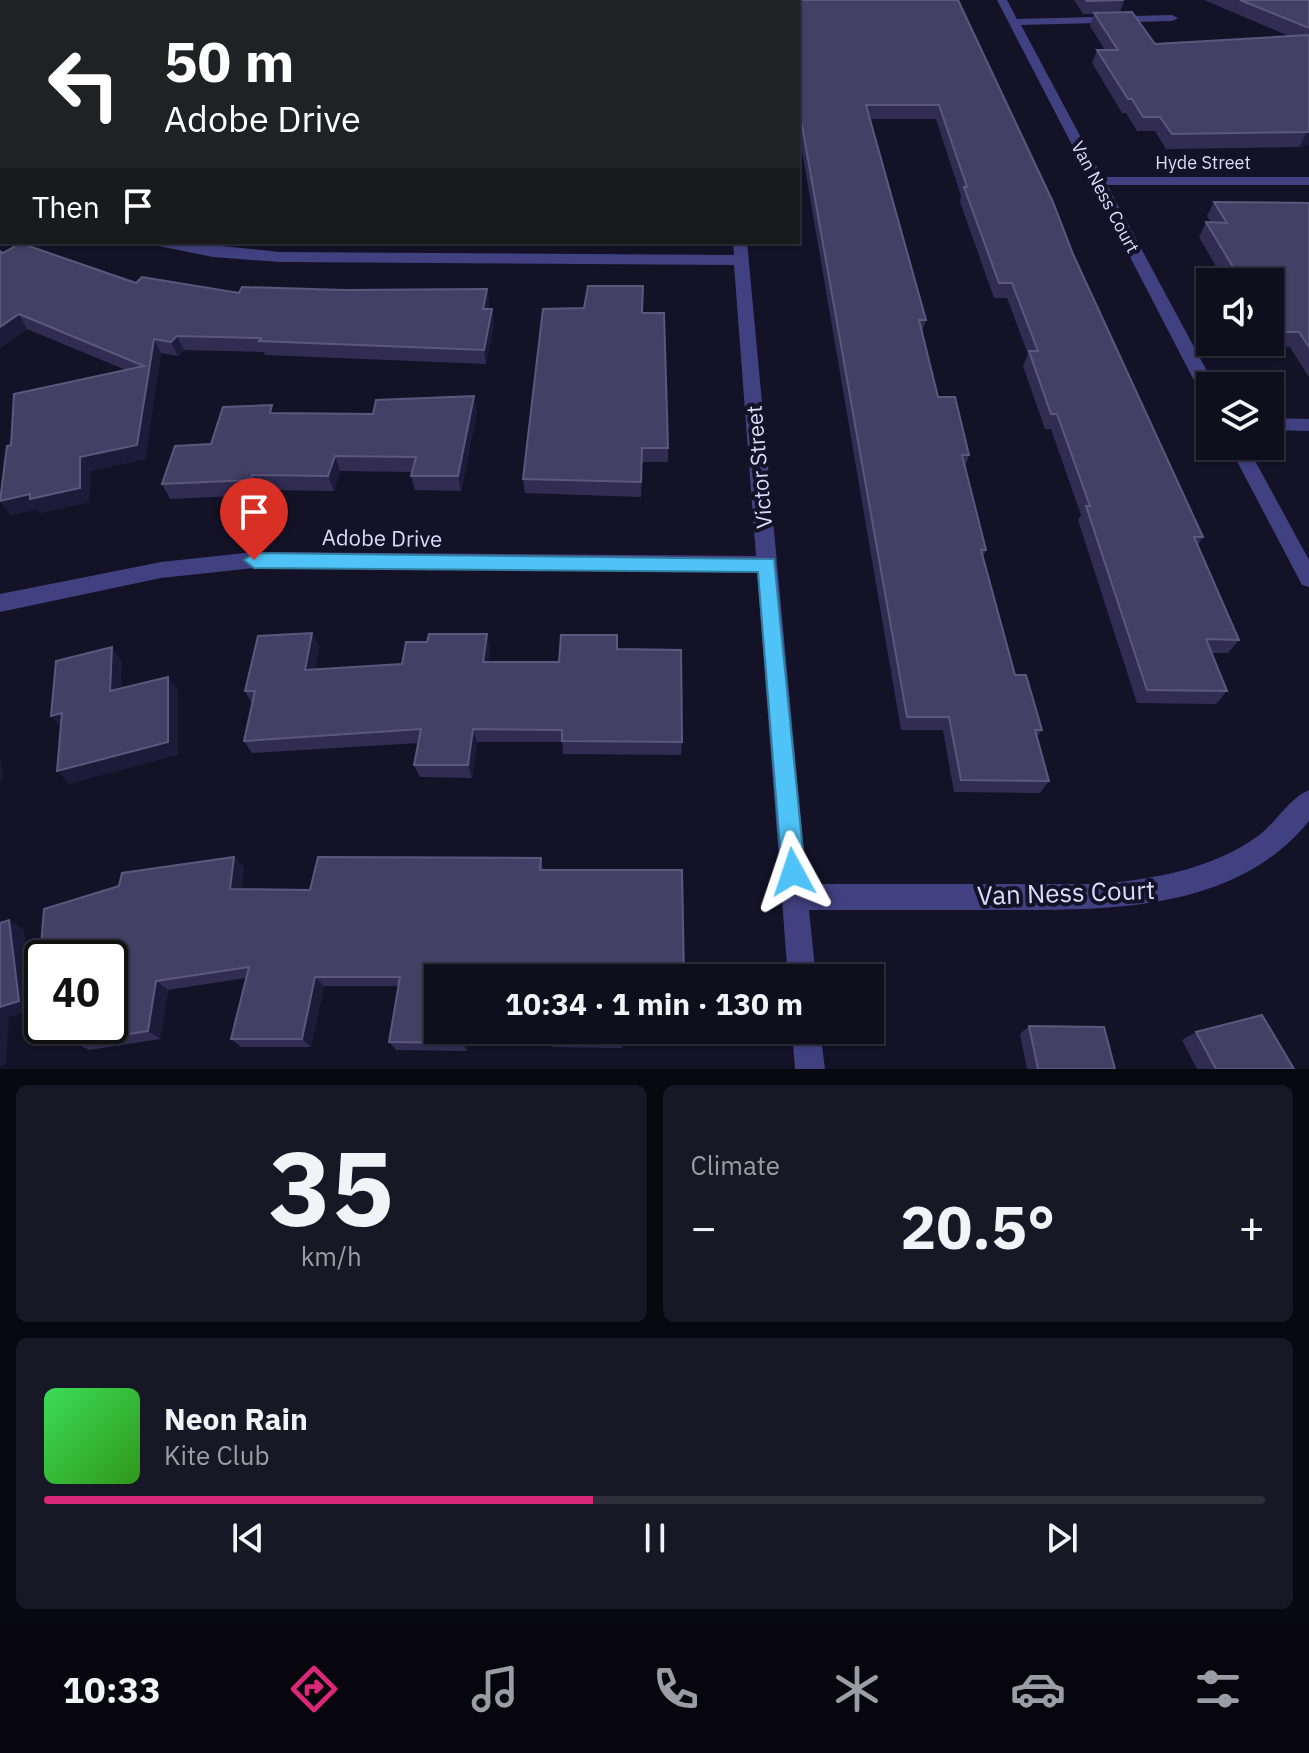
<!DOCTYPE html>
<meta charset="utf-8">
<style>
body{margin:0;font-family:"IBM Plex Sans",sans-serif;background:#181726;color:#f1f3f6;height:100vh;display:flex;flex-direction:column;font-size:30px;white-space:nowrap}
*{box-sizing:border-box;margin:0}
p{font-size:26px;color:#9b9ca4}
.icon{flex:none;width:44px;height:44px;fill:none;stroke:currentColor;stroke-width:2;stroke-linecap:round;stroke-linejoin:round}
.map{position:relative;height:1069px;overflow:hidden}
.drawer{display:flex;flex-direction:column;gap:16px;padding:16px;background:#080810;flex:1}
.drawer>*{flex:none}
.top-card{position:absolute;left:0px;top:0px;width:800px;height:244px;box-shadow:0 2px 6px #0004,0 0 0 2px #2f2e3b;background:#202124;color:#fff;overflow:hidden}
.buttons{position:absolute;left:1196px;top:268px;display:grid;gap:16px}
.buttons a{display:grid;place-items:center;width:88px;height:88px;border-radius:0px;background:#0f0e1d;box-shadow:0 2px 6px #0004,0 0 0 2px #2f2e3b;font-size:40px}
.speed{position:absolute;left:24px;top:940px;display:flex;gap:16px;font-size:40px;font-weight:700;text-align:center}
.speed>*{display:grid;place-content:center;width:104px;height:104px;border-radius:50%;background:#0f0e1d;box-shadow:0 2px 6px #0004,0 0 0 2px #2f2e3b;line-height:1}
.speed .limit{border:4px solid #111;border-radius:12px;background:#fff;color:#111}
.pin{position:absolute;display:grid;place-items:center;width:68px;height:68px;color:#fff;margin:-82px -34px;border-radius:50% 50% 50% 0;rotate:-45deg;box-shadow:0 0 8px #0007}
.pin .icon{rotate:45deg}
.me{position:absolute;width:88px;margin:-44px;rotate:355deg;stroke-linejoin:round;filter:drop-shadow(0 0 6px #0008)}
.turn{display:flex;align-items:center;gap:28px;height:168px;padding:0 32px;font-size:36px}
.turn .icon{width:104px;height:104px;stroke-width:2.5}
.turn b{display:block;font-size:56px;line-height:68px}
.then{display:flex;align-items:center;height:76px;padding:0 32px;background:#0003;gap:16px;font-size:30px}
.big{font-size:60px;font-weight:800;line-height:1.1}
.drawer .tile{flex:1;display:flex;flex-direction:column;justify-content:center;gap:12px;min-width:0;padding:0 28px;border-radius:12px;background:#181726}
.drawer .dial{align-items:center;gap:0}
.dial b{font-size:104px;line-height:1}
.song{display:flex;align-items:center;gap:24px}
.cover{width:96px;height:96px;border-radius:12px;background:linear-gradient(135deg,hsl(130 70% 55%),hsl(110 70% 35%))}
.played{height:8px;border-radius:4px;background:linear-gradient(90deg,#db2777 45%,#2f2e3b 45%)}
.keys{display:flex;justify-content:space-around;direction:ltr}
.heat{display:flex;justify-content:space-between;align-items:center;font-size:44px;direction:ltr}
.drawer .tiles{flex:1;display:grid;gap:16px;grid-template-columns:1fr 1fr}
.tile:last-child{grid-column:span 2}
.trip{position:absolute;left:424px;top:964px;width:460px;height:80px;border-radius:0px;background:#0f0e1d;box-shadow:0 2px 6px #0004,0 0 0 2px #2f2e3b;font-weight:800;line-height:80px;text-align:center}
.tabs{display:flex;height:128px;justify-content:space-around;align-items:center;background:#06060c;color:#9b9ca4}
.tabs .icon{width:56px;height:56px}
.tabs .active{color:#db2777}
.tabs b{font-size:36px;color:#f1f3f6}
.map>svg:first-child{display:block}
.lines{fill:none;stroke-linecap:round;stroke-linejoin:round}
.minor{fill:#414182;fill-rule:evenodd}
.wall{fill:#322c53}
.shaded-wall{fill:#1e1a3a}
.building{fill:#443f65;stroke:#5c577d;stroke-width:2}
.route{fill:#4fc3f7;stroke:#337fa1;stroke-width:2}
.labels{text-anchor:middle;stroke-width:8;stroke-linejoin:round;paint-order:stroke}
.far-street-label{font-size:18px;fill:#dddafc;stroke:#141227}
.street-label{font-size:22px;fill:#dddafc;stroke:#141227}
.near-street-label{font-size:26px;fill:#dddafc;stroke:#141227}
</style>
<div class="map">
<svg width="1309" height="1069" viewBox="0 0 1309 1069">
<rect width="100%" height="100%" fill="#141227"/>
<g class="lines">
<path class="minor" d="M715 0H725V2H715Z
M997 0H1007L1017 19 1172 15 1178 18 1172 21 1021 25 1102 177H1309V185H1107L1215 386H1210V400L1201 394Z
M0 210H2V218H0Z
M152 242H183L280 252 734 255 733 242H747L807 884H1103C1157 878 1212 869 1258 836 1276 823 1289 798 1309 790V821C1232 916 1097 910 986 910 927 910 868 910 809 910L816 978H788L757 572 254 568 161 578 0 612V594L161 562 254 552 756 556 734 265 280 262 213 257 159 246Z
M1270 418 1309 419V431L1270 430Z
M1229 446H1247L1309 560V587L1302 585Z
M792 1030H820L825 1069H795Z"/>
</g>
<path class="wall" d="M776 0H958L1203 537 1197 546 1239 640 1228 653H1212L1227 691 1216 704 1137 703 1078 520 1081 515 1051 429H1045L1023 366 1028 354 1007 298H994L960 202 961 196 936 119H870L926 320 922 332 938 397 969 455 965 467 986 550 983 557 1015 675 1042 730 1037 737 1049 781 1040 793 954 792 943 730H901L798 127V2H777Z
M1074 0H1124L1120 12 1155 44 1289 36 1204 0H1309V145L1299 147 1166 149 1155 131H1137L1126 113H1122L1092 63 1097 50H1105L1090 26 1094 14H1083Z
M1214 202 1309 203V376H1308L1290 347H1265L1262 342H1270V282H1225L1199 237 1206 222H1211L1207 216Z
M0 251 136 283 239 293 487 289 489 303 488 309H492L494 324 486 364 265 355 264 352 184 350 178 356 161 353 145 459 90 471 89 502 40 513 37 509 11 515 0 501 11 445 126 370 27 329 0 348Z
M643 313 668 448V462H642L641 497 525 493 523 479Z
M477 411 461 491 415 490 411 476 412 472 340 471 334 491 259 490 258 495 170 499 162 484 211 444 275 413 373 414Z
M312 633 319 646 315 669 402 664 490 648 488 662H559L618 649 682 742 681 755 563 754 562 742H477L472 778 420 777 414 765 418 743 252 753 244 741 252 703 245 691Z
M234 857 244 868 241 889 310 890 318 857 541 858 543 870H682L684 978H438V1030H469L467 1051 396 1050 389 1042 399 986H324L311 1047H241L231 1039 246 978 168 990 160 1039 89 1050 74 1042 78 1026H110V958H42V998L37 995 44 909 119 886 122 873Z
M1029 1026 1115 1069H1027L1020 1034Z
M622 1030V1048L552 1047 549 1039Z
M1196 1032 1294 1069H1197L1182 1040Z"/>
<path class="shaded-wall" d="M1309 132V145L1299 147 1306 133Z
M0 144H2V165H0Z
M487 289 489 303 485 324 483 309Z
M492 309 494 324 486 364 484 350Z
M19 314 27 329 0 348V327Z
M177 336 184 350 178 356 171 342Z
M154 339 161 353 145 459 90 471 89 502 40 513 37 509 11 515 0 501 80 457 137 445Z
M474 396 477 411 461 491 458 476Z
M335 456 340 471 334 491 328 476Z
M252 475 259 490 258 495 251 480Z
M312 633 319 646 312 683 305 670Z
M487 634 490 648 486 675 483 662Z
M112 647 122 661 121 705 110 691Z
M168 677 178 690V755L69 784 57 771Z
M62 713 63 729 51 716Z
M473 729 477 742 472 778 468 765Z
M0 755 3 779 0 780Z
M234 857 244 868 240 900 230 889Z
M9 920 24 930 35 1009 9 1017 6 1064 0 1066V1007Z
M315 977 324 986 311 1047 302 1039Z
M156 981 168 990 160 1039 148 1031Z
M463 1030H469L467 1051 462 1043Z"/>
<path class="building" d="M0 0H234L238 2H2V45H0Z
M313 0H322L329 2H309Z
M614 0H670V2H614Z
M780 0H958L1053 202 1073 254 1203 537H1194L1239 640 1206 639 1227 691 1147 690 1086 506H1090L1057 414H1051L1029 351H1038L1012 283H999L964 187H967L939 105H866L926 320H919L938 397H955L969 455H962L986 550H981L1015 675H1026L1042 730H1035L1049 781 961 780 949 717H907L798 103V2H780Z
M1086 0H1124L1087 1Z
M1240 0H1309V28Z
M1132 12 1155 44 1309 35V132L1172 134 1160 117H1143L1132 99H1128L1097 50H1118L1094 13Z
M0 53 2 54V144H0Z
M1214 202 1309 203V347L1299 332H1274L1270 326V282H1242L1206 222 1227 223Z
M20 243 136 283 142 277 239 293 242 287 345 290 487 289 483 309H492L484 350 259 341 261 338 177 336 171 342 154 339 137 445 80 457V488L30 499V494L0 501 7 446 11 445 14 394 144 366 19 314 0 327V251L3 253Z
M588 286H643L642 313H664L668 448H642L641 482 523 479 543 309 584 308Z
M474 396 458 476H411L416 457 335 456 328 476 252 475 251 480 162 484 175 446 211 444 223 407 272 405 270 413 373 414 376 400Z
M312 633 305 670 402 664 406 642H427L429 634H487L483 662H559L561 635H617V649L681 650 682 742 562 741V730L473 729 468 765H414L421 729 244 741 255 691H245L258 636Z
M112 647 110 691 168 677V742L57 771 62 713 51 716 56 661Z
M234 857 230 889 310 890 318 857 541 858 540 870H682L684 978H554V974L470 973 469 978H438V1030H463L462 1043 389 1042 400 977H315L302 1039H231L249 967 156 981 148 1031 74 1042 78 1026H110V958H42V993L37 995 44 909 119 886 122 873Z
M9 920 19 1001 0 1007V923Z
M1262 1015 1294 1069H1216L1196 1032Z
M1029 1026 1104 1027 1115 1069H1038Z
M550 1030H621V1040L549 1039Z"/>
<path class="route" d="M254 553 774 559 805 872 802 880 793 883 785 880 782 872 758 572 254 568 244 560Z"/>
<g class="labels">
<g class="far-street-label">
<text x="1203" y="169">Hyde Street</text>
<text transform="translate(1105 197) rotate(62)" y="6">Van Ness Court</text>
</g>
<g class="street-label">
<text transform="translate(759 467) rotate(-95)" y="8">Victor Street</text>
<text transform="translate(382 538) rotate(1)" y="8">Adobe Drive</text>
</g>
<g class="near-street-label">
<text transform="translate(1066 893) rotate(-2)" y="9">Van Ness Court</text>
</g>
</g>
</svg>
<div class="buttons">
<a><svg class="icon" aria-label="sound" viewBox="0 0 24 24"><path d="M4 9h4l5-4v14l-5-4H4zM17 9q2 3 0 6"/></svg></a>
<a><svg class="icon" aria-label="layers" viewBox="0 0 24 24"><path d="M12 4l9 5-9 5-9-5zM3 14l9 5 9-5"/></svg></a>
</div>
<div class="speed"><div class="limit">40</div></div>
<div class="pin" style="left:254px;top:560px;background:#d93025"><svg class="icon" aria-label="arrive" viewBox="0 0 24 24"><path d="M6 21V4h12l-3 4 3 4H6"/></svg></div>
<svg class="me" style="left:793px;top:872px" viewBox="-20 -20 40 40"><path d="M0-17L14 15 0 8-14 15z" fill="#4fc3f7" stroke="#fff" stroke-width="4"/></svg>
<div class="trip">10:34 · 1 min · 130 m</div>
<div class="top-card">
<div class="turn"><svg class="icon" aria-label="left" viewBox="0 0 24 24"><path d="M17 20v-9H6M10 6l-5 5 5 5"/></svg><div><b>50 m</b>Adobe Drive</div></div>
<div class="then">Then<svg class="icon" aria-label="arrive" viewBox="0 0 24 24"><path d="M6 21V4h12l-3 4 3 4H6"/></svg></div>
</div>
</div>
<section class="drawer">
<div class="tiles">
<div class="tile dial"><b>35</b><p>km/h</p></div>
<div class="tile"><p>Climate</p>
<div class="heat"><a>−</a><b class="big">20.5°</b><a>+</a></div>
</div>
<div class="tile">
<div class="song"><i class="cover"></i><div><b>Neon Rain</b><p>Kite Club</p></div></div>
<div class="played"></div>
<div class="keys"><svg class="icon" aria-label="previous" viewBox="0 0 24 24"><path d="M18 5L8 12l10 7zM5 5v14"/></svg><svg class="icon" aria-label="pause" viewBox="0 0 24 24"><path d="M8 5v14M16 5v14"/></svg><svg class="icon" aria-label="next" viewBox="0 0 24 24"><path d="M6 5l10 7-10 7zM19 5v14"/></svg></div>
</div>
</div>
</section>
<nav class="tabs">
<b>10:33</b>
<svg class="icon active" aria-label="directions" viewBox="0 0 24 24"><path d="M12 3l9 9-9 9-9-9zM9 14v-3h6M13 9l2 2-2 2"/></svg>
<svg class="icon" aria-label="music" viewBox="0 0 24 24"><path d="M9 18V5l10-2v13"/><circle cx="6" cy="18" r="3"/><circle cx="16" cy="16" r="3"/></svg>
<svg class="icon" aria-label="phone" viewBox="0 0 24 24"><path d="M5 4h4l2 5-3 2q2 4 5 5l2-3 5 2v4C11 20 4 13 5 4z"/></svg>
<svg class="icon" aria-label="climate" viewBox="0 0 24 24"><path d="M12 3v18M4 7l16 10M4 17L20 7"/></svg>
<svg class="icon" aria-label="car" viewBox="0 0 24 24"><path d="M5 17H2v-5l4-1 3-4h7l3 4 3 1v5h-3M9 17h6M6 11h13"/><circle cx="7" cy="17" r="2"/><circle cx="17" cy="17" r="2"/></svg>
<svg class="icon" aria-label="filters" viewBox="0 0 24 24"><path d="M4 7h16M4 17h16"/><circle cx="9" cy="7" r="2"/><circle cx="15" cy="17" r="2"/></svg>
</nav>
